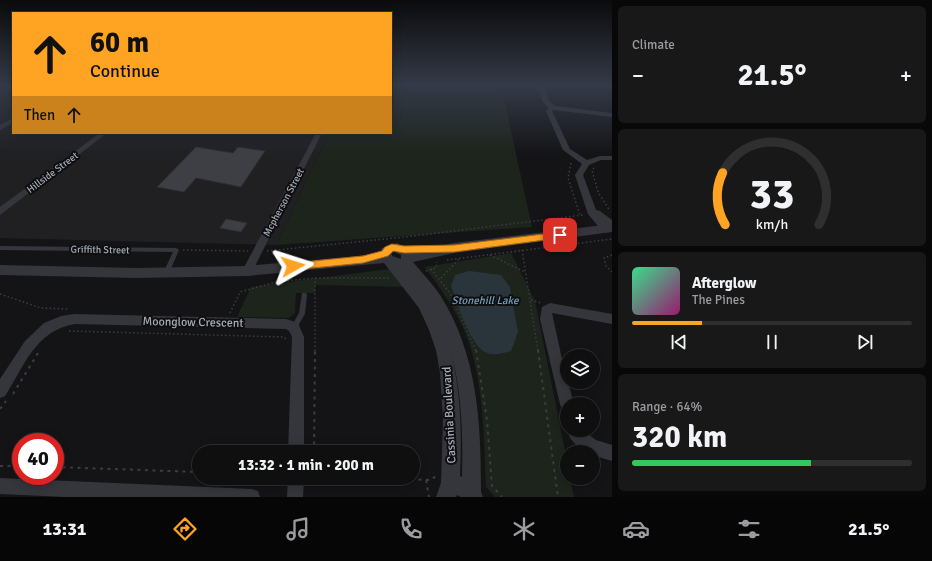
<!DOCTYPE html>
<meta charset="utf-8">
<style>
body{margin:0;font-family:Signika,sans-serif;background:#181819;color:#f1f3f6;height:100vh;display:flex;flex-direction:column;font-size:15px;white-space:nowrap}
*{box-sizing:border-box;margin:0}
p{font-size:13px;color:#9b9c9f}
.icon{flex:none;width:22px;height:22px;fill:none;stroke:currentColor;stroke-width:2;stroke-linecap:round;stroke-linejoin:round}
.map{position:relative;flex:1;overflow:hidden}
.side{display:flex;flex-direction:column;gap:6px;padding:6px;background:#080809;width:320px}
.side>*{flex:none}
.hud{position:absolute;left:12px;top:12px;width:380px;height:122px;border-radius:0px;box-shadow:0 2px 10px #0003,0 0 0 1px #2f2f30;background:#ffa323;color:#111;overflow:hidden}
.controls{position:absolute;left:560px;top:349px;display:grid;gap:8px}
.controls a{display:grid;place-items:center;width:40px;height:40px;border-radius:50%;background:#0f0f10;box-shadow:0 2px 10px #0003,0 0 0 1px #2f2f30;font-size:20px}
.speed{position:absolute;left:12px;top:433px;display:flex;gap:8px;font-size:20px;font-weight:700;text-align:center}
.speed>*{display:grid;place-content:center;width:52px;height:52px;border-radius:50%;background:#0f0f10;box-shadow:0 2px 10px #0003,0 0 0 1px #2f2f30;line-height:1}
.speed .limit{border:6px solid #d22;background:#fff;color:#111}
.pin{position:absolute;display:grid;place-items:center;width:34px;height:34px;color:#fff;margin:-17px;border-radius:8px;box-shadow:0 2px 6px #0006}
.me{position:absolute;width:44px;margin:-22px;rotate:84deg;stroke-linejoin:round;filter:drop-shadow(0 0 3px #0008)}
.turn{display:flex;align-items:center;gap:14px;height:84px;padding:0 12px;font-size:18px}
.turn .icon{width:52px;height:52px;stroke-width:2.5}
.turn b{display:block;font-size:28px;line-height:34px}
.then{display:flex;align-items:center;height:38px;padding:0 12px;background:#0003;gap:8px;font-size:15px}
.big{font-size:30px;font-weight:700;line-height:1.1}
.side .tile{flex:1;display:flex;flex-direction:column;justify-content:center;gap:6px;min-width:0;padding:0 14px;border-radius:6px;background:#181819}
.side .dial{align-items:center;gap:0}
.dial svg{height:104px;overflow:visible;fill:none;stroke:#2f2f30;stroke-width:7;stroke-linecap:round;text-anchor:middle}
.dial text{fill:#f1f3f6;stroke:none}
.song{display:flex;align-items:center;gap:12px}
.cover{width:48px;height:48px;border-radius:6px;background:linear-gradient(135deg,hsl(150 70% 55%),hsl(320 70% 35%))}
.played{height:4px;border-radius:2px;background:linear-gradient(90deg,#ffa323 25%,#2f2f30 25%)}
.keys{display:flex;justify-content:space-around;direction:ltr}
.heat{display:flex;justify-content:space-between;align-items:center;font-size:22px;direction:ltr}
.charge{height:6px;border-radius:3px;background:linear-gradient(90deg,#34c759 64%,#2f2f30 0)}
.trip{position:absolute;left:192px;top:445px;width:228px;height:40px;border-radius:20px;background:#0f0f10;box-shadow:0 2px 10px #0003,0 0 0 1px #2f2f30;font-weight:700;line-height:40px;text-align:center}
.dock{display:flex;height:64px;justify-content:space-around;align-items:center;background:#060606;color:#9b9c9f}
.dock .icon{width:28px;height:28px}
.dock .on{color:#ffa323}
.dock b{font-size:18px;color:#f1f3f6}
main{display:flex;flex:1;min-height:0}
.map>svg:first-child{display:block}
.built{fill:#202023}
.green{fill:#1c241c}
.water{fill:#29353b}
.building{fill:#3e3f44;stroke:#2e2e32}
.lines{fill:none;stroke-linecap:round;stroke-linejoin:round}
.path-far1{stroke:#3b3d43;stroke-width:1.5;stroke-dasharray:1.5 2.5;stroke-linecap:butt}
.path{stroke:#3b3d43;stroke-width:2;stroke-dasharray:3 4.5;stroke-linecap:butt}
.service{fill:#35363b;fill-rule:evenodd}
.minor{fill:#35363b;fill-rule:evenodd}
.tertiary{fill:#35363b;fill-rule:evenodd}
.route{fill:#ffa323;stroke:#a66a17}
.labels{text-anchor:middle;stroke-width:4;stroke-linejoin:round;paint-order:stroke}
.street-label{font-size:10px;fill:#a5acb8;stroke:#0f0f11}
.water-label{font-size:11px;font-style:italic;fill:#789eb6;stroke:#0f0f11}
.near-street-label{font-size:12px;fill:#a5acb8;stroke:#0f0f11}
</style>
<main>
<div class="map">
<svg width="612" height="497" viewBox="0 0 612 497">
<rect width="100%" height="100%" fill="#141416"/>
<path class="built" d="M0 85H13V133H329L276 245 0 238Z"/>
<path class="green" d="M391 85H501L532 227 276 245 329 133H391Z
M511 253 535 301 567 461V478H570L574 497H495L486 487C484 441 484 394 471 349 462 318 443 292 425 267Z
M389 269 397 276 405 287 315 285V293H296L295 313 289 318 237 317 251 287Z"/>
<path class="water" d="M469 271 501 275 510 287 518 332 511 351C502 354 490 357 482 350 468 338 457 303 451 286L455 275Z"/>
<path class="building" d="M196 147 233 153 238 147 265 151 241 187 196 178 184 192 157 187Z
M226 219 247 223 241 232 220 228Z"/>
<g class="lines">
<path class="path-far1" d="M571 163 568 178 580 215
M594 168 592 170 598 192 610 211
M183 250 248 251
M522 250 538 351
M267 251 405 237 583 215
M490 255 525 272
M612 255 604 258 606 266 612 272
M447 260 612 239
M431 269 450 293 476 351
M426 271 436 268 437 262
M441 278 459 259
M0 294 41 308 69 309
M531 300 541 303
M230 313 240 292 276 282 315 278H389
M69 331 283 337 288 340
M315 351V278"/>
<path class="path" d="M476 350 487 420 492 486 502 497
M538 350 558 497
M13 394 38 353
M0 409 6 401
M314 452 315 350
M0 466H21
M55 467 199 472
M366 478 431 480 437 475
M426 480 429 497"/>
<path class="service" d="M0 246 176 248 178 249 179 250 169 273 168 275H164L163 273 173 252 0 250Z
M302 293H306L307 295 305 314 296 329 294 330 292 329 291 327 299 313Z"/>
<path class="minor" d="M537 85H543L549 101 555 106 612 113V117L554 110 552 111 570 149 587 160 600 156H612V160H601L589 165 583 175 596 210 600 211 612 220V228L609 227 608 231H602L588 214 575 175 582 164 563 150 546 111 549 108 543 102Z
M13 118V123L0 130V125Z
M100 133H107L0 215V207Z
M316 133H322L251 274H243L242 271Z
M550 303 612 314V324L552 313 567 382H568L574 404H567V411L562 409 560 404 540 319 542 307Z
M75 314 286 319 298 323 304 337V452H288L292 337 289 331 286 329 75 324C35 331 25 365 5 396L0 398V379L25 341 44 323 61 316Z
M567 429 583 430 596 440 612 445V461L595 456 593 455V452C581 452 569 441 567 429Z
M0 478 252 489 258 491 260 497H65L0 494Z
M288 478H304L303 497H287Z"/>
<path class="tertiary" d="M612 224V232L454 253 413 262C422 273 432 283 440 295 478 355 481 423 481 492L483 497H461L457 495 456 497H436L441 483 443 419 440 373 436 350 429 330 419 308 384 263 247 276 136 278 0 275V265L136 268 247 266 380 254 382 248 397 243 411 250 413 252 454 243ZM395 252 401 255V259L392 256V253ZM451 352C462 393 463 434 462 477L460 476C462 434 461 393 451 352Z"/>
</g>
<linearGradient id="sky" x2="0" y2="1"><stop stop-color="#0b0b0c"/><stop offset="0.55" stop-color="#343a47"/><stop offset="1" stop-color="#343a47" stop-opacity="0"/></linearGradient>
<rect width="612" height="155" fill="url(#sky)"/>
<path class="route" d="M560 232 564 235 560 238 454 252 404 253 393 251 388 256 363 263 293 270 288 266 293 263 363 256 382 251 385 247 392 244 404 246 454 245Z"/>
<g class="labels">
<g class="street-label">
<text transform="translate(52 172) rotate(-37)" y="4">Hillside Street</text>
<text transform="translate(283 202) rotate(-62)" y="4">Mcpherson Street</text>
<text transform="translate(100 249) rotate(1)" y="4">Griffith Street</text>
</g>
<g class="water-label">
<text x="485" y="304">Stonehill Lake</text>
</g>
<g class="near-street-label">
<text transform="translate(193 322) rotate(1)" y="4">Moonglow Crescent</text>
<text transform="translate(449 415) rotate(-93)" y="4">Cassinia Boulevard</text>
</g>
</g>
</svg>
<div class="controls">
<a><svg class="icon" aria-label="layers" viewBox="0 0 24 24"><path d="M12 4l9 5-9 5-9-5zM3 14l9 5 9-5"/></svg></a>
<a>+</a>
<a>−</a>
</div>
<div class="speed"><div class="limit">40</div></div>
<div class="pin" style="left:560px;top:235px;background:#d93025"><svg class="icon" aria-label="arrive" viewBox="0 0 24 24"><path d="M6 21V4h12l-3 4 3 4H6"/></svg></div>
<svg class="me" style="left:293px;top:266px" viewBox="-20 -20 40 40"><path d="M0-17L14 15 0 8-14 15z" fill="#ffa323" stroke="#fff" stroke-width="4"/></svg>
<div class="trip">13:32 · 1 min · 200 m</div>
<div class="hud">
<div class="turn"><svg class="icon" aria-label="ahead" viewBox="0 0 24 24"><path d="M12 20V5M6 11l6-6 6 6"/></svg><div><b>60 m</b>Continue</div></div>
<div class="then">Then<svg class="icon" aria-label="ahead" viewBox="0 0 24 24"><path d="M12 20V5M6 11l6-6 6 6"/></svg></div>
</div>
</div>
<section class="side">
<div class="tile"><p>Climate</p>
<div class="heat"><a>−</a><b class="big">21.5°</b><a>+</a></div>
</div>
<div class="tile dial"><svg viewBox="0 0 100 80">
<path d="M14 69A42 42 0 1 1 86 69"/>
<path d="M14 69A42 42 0 0 1 12 29" stroke="#ffa323"/>
<text x="50" y="56" font-size="32" font-weight="700">33</text>
<text x="50" y="72" font-size="11">km/h</text>
</svg></div>
<div class="tile">
<div class="song"><i class="cover"></i><div><b>Afterglow</b><p>The Pines</p></div></div>
<div class="played"></div>
<div class="keys"><svg class="icon" aria-label="previous" viewBox="0 0 24 24"><path d="M18 5L8 12l10 7zM5 5v14"/></svg><svg class="icon" aria-label="pause" viewBox="0 0 24 24"><path d="M8 5v14M16 5v14"/></svg><svg class="icon" aria-label="next" viewBox="0 0 24 24"><path d="M6 5l10 7-10 7zM19 5v14"/></svg></div>
</div>
<div class="tile"><p>Range · 64%</p><b class="big">320 km</b><div class="charge"></div></div>
</section>
</main>
<nav class="dock">
<b>13:31</b>
<svg class="icon on" aria-label="directions" viewBox="0 0 24 24"><path d="M12 3l9 9-9 9-9-9zM9 14v-3h6M13 9l2 2-2 2"/></svg>
<svg class="icon" aria-label="music" viewBox="0 0 24 24"><path d="M9 18V5l10-2v13"/><circle cx="6" cy="18" r="3"/><circle cx="16" cy="16" r="3"/></svg>
<svg class="icon" aria-label="phone" viewBox="0 0 24 24"><path d="M5 4h4l2 5-3 2q2 4 5 5l2-3 5 2v4C11 20 4 13 5 4z"/></svg>
<svg class="icon" aria-label="climate" viewBox="0 0 24 24"><path d="M12 3v18M4 7l16 10M4 17L20 7"/></svg>
<svg class="icon" aria-label="car" viewBox="0 0 24 24"><path d="M5 17H2v-5l4-1 3-4h7l3 4 3 1v5h-3M9 17h6M6 11h13"/><circle cx="7" cy="17" r="2"/><circle cx="17" cy="17" r="2"/></svg>
<svg class="icon" aria-label="filters" viewBox="0 0 24 24"><path d="M4 7h16M4 17h16"/><circle cx="9" cy="7" r="2"/><circle cx="15" cy="17" r="2"/></svg>
<b>21.5°</b>
</nav>
